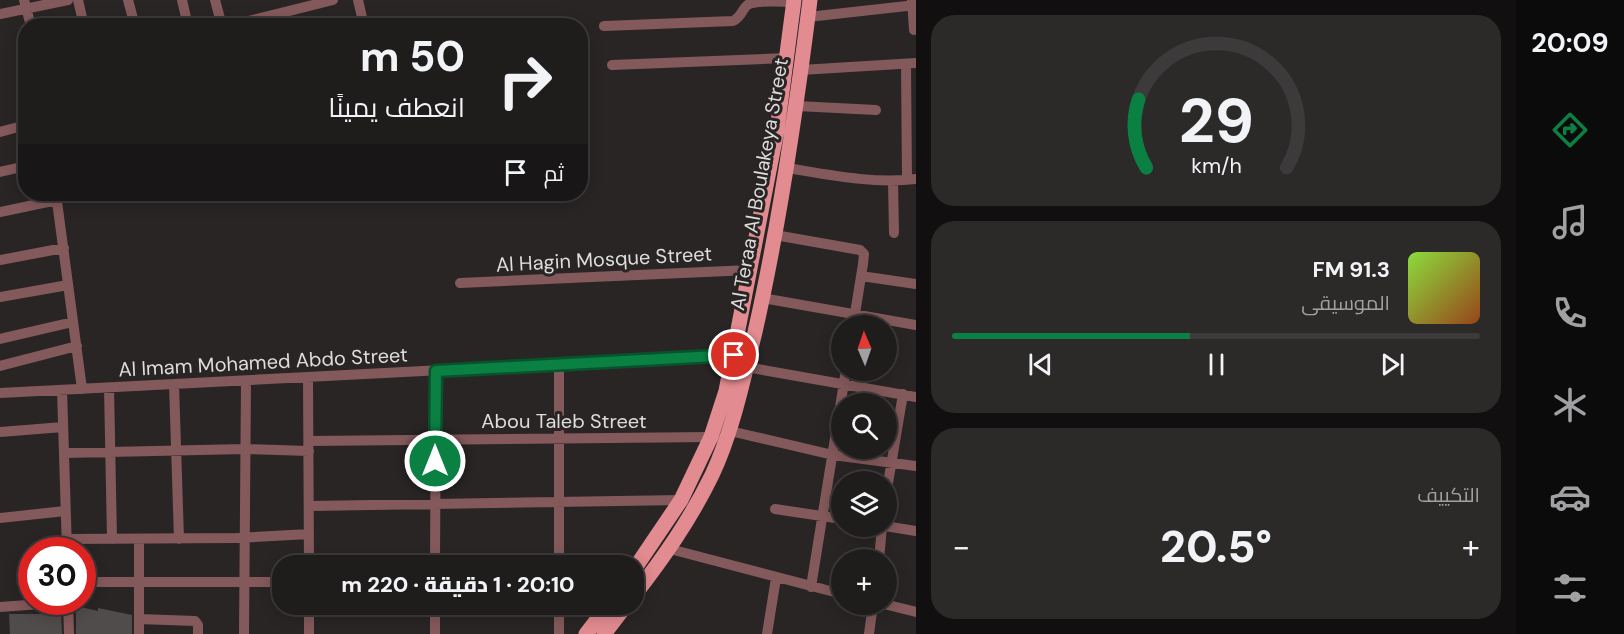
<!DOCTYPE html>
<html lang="ar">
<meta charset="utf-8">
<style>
body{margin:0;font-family:"DM Sans",Cairo,sans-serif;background:#2c2929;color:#f1f3f6;direction:rtl;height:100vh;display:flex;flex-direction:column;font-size:22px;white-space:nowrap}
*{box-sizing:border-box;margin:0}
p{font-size:20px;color:#a1a1a3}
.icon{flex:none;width:33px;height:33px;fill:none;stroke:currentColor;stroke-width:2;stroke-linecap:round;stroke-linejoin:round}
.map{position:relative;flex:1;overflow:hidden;direction:ltr}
.sheet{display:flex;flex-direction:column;gap:15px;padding:15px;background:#110f0f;width:600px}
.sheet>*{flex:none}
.top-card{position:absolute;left:18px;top:18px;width:570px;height:183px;border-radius:24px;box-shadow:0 3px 15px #0003,0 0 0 2px #3c3a3b;direction:rtl;background:#1f1c1c;color:#f1f3f6;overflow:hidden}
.needle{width:39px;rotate:358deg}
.tools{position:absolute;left:831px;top:315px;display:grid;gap:12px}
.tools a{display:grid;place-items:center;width:66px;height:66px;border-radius:50%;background:#1f1c1c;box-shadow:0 3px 15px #0003,0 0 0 2px #3c3a3b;font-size:30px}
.speed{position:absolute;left:18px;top:537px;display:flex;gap:12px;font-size:30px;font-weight:700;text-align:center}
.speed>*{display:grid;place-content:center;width:78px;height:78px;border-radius:50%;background:#1f1c1c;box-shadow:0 3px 15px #0003,0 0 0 2px #3c3a3b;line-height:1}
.speed .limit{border:9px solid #d22;background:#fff;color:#111}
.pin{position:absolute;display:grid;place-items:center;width:51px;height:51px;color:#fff;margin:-26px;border:3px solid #fff;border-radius:50%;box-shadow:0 2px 6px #0007}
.me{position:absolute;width:66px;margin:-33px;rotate:0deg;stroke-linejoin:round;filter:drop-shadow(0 0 4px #0008)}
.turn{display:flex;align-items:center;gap:21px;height:126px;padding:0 24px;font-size:27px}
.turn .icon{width:78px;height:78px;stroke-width:2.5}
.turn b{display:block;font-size:42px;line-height:51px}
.then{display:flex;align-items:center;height:57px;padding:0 24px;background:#0003;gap:12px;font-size:22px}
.big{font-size:45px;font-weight:800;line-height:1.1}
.sheet .card{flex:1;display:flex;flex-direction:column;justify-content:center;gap:9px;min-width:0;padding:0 21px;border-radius:24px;background:#2c2929}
.sheet .dial{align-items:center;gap:0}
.dial svg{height:156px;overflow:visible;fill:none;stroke:#3c3a3b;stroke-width:7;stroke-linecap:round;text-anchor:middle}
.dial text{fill:#f1f3f6;stroke:none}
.song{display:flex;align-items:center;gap:18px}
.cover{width:72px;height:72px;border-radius:9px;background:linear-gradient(135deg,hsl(90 70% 55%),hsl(20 70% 35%))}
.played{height:6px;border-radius:3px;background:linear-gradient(90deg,#0b8043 45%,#3c3a3b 45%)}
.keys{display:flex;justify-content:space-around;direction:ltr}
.heat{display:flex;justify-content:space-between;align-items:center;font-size:33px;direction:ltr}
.trip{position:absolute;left:272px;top:555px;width:372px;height:60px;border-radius:24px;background:#1f1c1c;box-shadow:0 3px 15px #0003,0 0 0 2px #3c3a3b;font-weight:800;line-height:60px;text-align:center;direction:rtl}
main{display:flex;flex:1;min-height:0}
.dock{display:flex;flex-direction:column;width:108px;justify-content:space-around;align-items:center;background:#0c0b0b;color:#a1a1a3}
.dock .icon{width:42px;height:42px}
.dock .active{color:#0b8043}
.dock b{font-size:27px;color:#f1f3f6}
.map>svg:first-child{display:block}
.building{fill:#504c4c}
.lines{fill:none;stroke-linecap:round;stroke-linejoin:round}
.street{stroke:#84595b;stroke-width:10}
.primary{stroke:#e28b90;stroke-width:15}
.route-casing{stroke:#07532c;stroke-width:15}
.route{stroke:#0b8043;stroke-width:10}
.labels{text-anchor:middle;stroke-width:6;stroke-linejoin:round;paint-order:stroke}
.street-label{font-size:20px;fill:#dfdcdc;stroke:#292525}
</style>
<main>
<nav class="dock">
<b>20:09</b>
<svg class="icon active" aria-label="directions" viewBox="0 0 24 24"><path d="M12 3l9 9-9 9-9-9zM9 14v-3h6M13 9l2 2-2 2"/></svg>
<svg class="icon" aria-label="music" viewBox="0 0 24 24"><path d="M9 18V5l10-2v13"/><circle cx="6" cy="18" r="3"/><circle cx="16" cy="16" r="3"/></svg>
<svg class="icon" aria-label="phone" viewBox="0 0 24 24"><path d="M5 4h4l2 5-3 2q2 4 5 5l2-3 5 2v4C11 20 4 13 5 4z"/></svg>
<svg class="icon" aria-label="climate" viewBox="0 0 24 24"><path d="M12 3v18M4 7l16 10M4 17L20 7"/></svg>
<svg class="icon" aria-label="car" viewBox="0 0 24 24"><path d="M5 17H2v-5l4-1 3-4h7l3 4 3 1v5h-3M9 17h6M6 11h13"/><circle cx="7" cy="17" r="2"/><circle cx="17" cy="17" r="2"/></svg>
<svg class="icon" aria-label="filters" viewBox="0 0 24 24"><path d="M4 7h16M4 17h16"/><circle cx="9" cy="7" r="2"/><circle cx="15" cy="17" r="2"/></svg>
</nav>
<section class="sheet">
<div class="card dial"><svg viewBox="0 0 100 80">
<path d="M14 69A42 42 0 1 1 86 69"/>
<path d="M14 69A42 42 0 0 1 10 34" stroke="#0b8043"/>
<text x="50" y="56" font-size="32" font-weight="700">29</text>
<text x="50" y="72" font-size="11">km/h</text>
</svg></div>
<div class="card">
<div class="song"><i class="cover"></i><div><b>91.3 FM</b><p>الموسيقى</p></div></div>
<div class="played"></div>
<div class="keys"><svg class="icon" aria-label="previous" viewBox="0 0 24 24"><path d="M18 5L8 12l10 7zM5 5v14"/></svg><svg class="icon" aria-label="pause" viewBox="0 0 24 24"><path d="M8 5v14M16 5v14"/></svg><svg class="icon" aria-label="next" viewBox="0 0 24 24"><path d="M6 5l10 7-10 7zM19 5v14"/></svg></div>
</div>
<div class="card"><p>التكييف</p>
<div class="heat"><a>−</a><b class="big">20.5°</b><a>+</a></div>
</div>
</section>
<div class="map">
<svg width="916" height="634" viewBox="0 0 916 634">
<rect width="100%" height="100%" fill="#292525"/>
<path class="building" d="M76 606 98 611V608L132 615V634H76Z
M9 614H61L62 634H10Z"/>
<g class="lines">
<path class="street" d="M24 0 31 26
M78 0 84 26
M128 0 135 26
M182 0 188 26
M215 0 222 26
M358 0 364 26
M912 0 914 30
M0 14 68 0
M808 17 916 5
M229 26 333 0
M604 26 733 21C742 17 742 8 749 4 757 0 784 2 794 2
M906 64 907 180
M612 65 786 58
M801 70 916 63
M797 106 876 110
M0 132 26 125
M787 168C830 175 873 184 916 179
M0 172 26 166
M893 181 894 233
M56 194 82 389
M0 212 57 200
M775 235 860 250 864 254 863 264 853 326
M0 260 64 248
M861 276 916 284
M460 283 750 270
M0 297 68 285
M762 298 916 325
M0 339 73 322
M559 364V566
M0 366 77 346
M746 367 916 397
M308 377 309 566
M174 384 179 539
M109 388 112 539
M62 390 67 550
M0 393 734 355
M730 431 833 455 916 466
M0 432 63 427
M309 441 711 437
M64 453 245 449 309 451
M886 495 903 394
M309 506 681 500
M775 509 842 519
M0 518 65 511
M885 526 916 531
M66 539 236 538 309 534
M670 549 842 594
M879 560 882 526
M435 566 436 371
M82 582H282
M811 587 846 370
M68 602 69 634
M309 604V634
M559 604V634
M884 604 916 612
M0 607 68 602
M139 619 195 621 198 625V634
M139 634V539
M244 634 246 381
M435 634V604
M767 634 776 578
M869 634 873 604"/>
<path class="primary" d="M633 571 681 500 711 437 726 391 777 130 794 0
M633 597C664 557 690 520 712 475 733 430 743 380 755 332 780 222 796 112 810 0
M586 634 609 604
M604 634 627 604"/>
</g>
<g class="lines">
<defs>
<path id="route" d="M435 461 436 371 734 355"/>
</defs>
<use href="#route" class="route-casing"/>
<use href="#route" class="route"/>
</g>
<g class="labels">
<g class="street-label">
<text transform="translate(759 184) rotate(-80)" y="7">Al Teraa Al Boulakeya Street</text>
<text transform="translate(604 259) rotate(-3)" y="7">Al Hagin Mosque Street</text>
<text transform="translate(263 362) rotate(-3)" y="7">Al Imam Mohamed Abdo Street</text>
<text x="564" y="428">Abou Taleb Street</text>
</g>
</g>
</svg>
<div class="tools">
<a><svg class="needle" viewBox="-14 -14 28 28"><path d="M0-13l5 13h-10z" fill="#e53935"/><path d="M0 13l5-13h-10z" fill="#a1a1a3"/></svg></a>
<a><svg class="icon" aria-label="search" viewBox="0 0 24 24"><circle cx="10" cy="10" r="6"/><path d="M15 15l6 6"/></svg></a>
<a><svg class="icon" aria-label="layers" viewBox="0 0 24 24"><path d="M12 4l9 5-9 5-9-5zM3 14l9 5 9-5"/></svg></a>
<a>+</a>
</div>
<div class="speed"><div class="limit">30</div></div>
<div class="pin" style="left:734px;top:355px;background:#d93025"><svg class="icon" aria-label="arrive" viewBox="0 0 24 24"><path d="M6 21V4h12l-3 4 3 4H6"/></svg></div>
<svg class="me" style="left:435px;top:461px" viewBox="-20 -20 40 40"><circle r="17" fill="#0b8043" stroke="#fff" stroke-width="3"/><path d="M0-11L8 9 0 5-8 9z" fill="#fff"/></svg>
<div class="trip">20:10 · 1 دقيقة · 220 m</div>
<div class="top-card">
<div class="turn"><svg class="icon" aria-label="right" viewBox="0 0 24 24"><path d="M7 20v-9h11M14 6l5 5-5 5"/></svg><div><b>50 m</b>انعطف يمينًا</div></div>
<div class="then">ثم<svg class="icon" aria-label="arrive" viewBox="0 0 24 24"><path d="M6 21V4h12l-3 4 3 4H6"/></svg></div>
</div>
</div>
</main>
